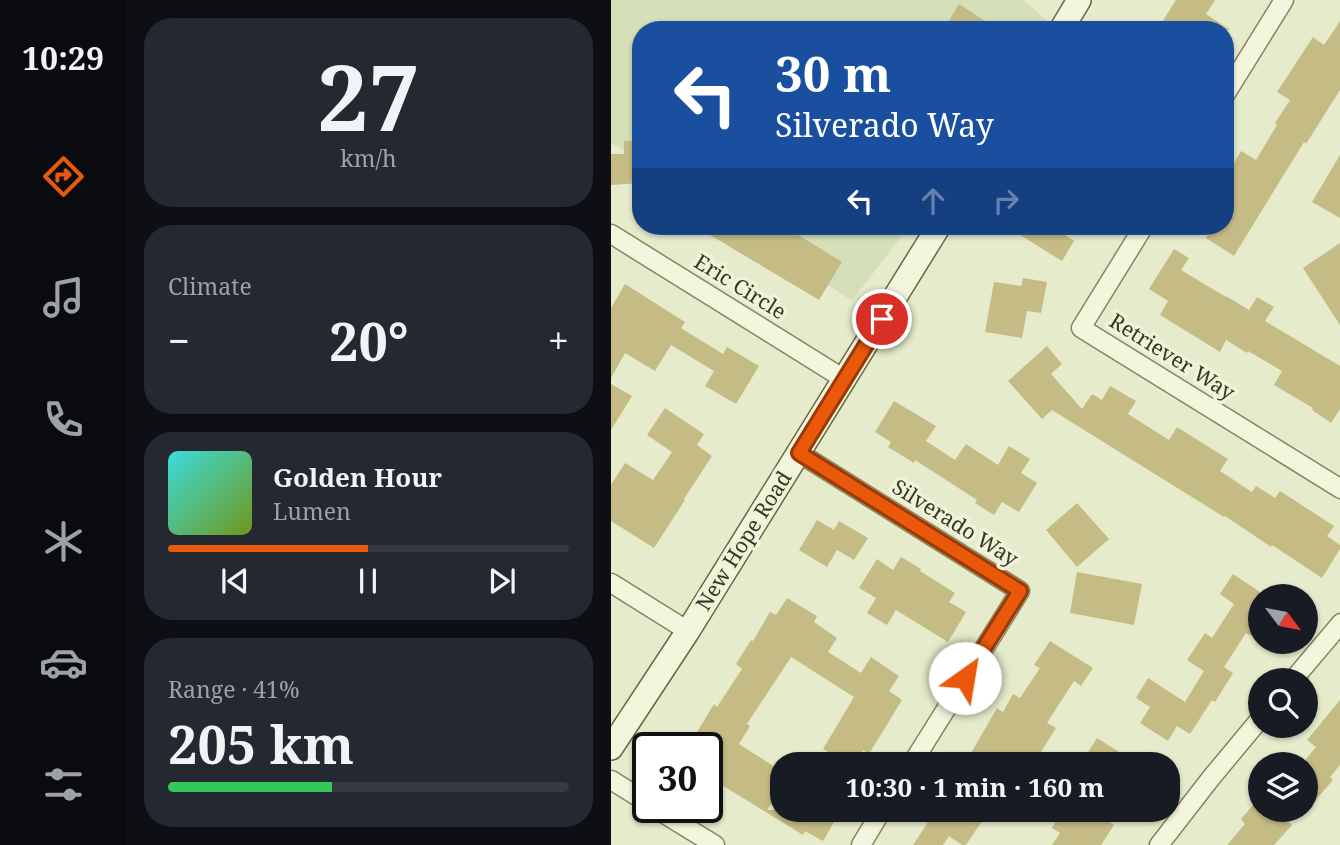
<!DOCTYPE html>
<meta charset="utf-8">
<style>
body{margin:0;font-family:"Noto Serif",serif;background:#242831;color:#f1f3f6;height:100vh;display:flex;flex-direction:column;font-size:26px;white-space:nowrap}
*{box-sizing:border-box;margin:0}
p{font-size:23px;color:#9ea1a6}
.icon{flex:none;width:38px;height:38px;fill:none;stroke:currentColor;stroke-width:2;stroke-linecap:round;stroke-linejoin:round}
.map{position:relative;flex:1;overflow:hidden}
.details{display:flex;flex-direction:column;gap:18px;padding:18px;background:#0d0f14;width:485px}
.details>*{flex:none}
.guide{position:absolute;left:21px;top:21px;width:602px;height:214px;border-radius:28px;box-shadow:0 2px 5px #0004;background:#1a4fa0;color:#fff;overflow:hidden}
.needle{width:46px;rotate:122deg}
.controls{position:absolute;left:637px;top:584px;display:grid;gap:14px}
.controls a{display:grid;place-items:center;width:70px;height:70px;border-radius:50%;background:#171b24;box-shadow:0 2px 5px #0004;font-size:35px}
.speed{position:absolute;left:21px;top:732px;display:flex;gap:14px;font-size:35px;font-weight:700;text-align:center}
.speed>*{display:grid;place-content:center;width:91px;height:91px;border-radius:50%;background:#171b24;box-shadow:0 2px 5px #0004;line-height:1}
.speed .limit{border:4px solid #111;border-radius:10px;background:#fff;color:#111}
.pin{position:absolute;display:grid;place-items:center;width:60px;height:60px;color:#fff;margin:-30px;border:4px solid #fff;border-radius:50%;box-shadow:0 2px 7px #0007}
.me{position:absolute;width:77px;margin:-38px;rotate:32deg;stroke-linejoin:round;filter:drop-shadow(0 0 5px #0008)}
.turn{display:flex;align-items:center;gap:24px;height:147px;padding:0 28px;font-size:32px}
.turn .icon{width:91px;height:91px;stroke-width:2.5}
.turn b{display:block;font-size:49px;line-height:60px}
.lanes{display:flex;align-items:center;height:66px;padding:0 28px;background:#0003;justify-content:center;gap:35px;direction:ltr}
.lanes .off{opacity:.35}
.big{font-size:52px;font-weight:700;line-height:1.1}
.details .tile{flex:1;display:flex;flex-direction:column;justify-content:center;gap:10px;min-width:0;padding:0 24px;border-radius:28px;background:#242831}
.details .dial{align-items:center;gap:0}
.dial b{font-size:91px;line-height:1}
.song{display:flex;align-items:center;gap:21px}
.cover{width:84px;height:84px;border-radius:10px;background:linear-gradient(135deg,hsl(180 70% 55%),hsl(80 70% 35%))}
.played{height:7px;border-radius:4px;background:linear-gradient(90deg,#ea580c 50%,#363941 50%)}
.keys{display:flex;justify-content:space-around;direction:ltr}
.heat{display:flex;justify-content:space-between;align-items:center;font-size:38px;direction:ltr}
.charge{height:10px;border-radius:5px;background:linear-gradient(90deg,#34c759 41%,#363941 0)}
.trip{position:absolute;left:159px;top:752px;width:410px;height:70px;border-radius:28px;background:#171b24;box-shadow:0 2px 5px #0004;font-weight:700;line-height:70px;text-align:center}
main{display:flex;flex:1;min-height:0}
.tabs{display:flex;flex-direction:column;width:126px;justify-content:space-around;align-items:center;background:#090b0e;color:#9ea1a6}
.tabs .icon{width:49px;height:49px}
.tabs .active{color:#ea580c}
.tabs b{font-size:32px;color:#f1f3f6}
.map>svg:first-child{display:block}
.farmland{fill:#d5e0b9}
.building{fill:#c5bc85}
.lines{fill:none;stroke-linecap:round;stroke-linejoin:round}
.minor-casing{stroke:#868561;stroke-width:21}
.secondary-casing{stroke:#686643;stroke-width:26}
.minor{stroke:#f3f6dd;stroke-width:18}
.secondary{stroke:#f3f6dd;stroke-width:23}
.route-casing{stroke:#983908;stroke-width:18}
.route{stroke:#ea580c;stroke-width:12}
.labels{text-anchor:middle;stroke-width:7;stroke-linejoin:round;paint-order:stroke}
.street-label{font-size:21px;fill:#383722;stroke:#eff3da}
</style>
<main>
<nav class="tabs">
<b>10:29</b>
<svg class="icon active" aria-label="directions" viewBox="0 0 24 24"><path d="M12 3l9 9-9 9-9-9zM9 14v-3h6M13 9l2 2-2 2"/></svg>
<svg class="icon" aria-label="music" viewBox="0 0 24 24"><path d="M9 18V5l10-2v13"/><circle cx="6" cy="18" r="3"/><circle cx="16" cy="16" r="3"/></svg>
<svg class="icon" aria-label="phone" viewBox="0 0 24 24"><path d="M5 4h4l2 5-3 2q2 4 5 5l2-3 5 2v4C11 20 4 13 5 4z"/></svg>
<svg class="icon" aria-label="climate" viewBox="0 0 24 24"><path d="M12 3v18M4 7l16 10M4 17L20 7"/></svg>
<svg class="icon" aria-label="car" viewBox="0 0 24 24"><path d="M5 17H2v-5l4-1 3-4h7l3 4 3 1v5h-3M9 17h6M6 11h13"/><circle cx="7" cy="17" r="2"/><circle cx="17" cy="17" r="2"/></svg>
<svg class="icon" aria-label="filters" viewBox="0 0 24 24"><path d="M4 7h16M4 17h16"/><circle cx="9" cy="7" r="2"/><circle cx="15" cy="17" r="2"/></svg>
</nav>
<section class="details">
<div class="tile dial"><b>27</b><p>km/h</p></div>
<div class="tile"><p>Climate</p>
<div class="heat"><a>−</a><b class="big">20°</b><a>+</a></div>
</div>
<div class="tile">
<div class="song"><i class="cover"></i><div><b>Golden Hour</b><p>Lumen</p></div></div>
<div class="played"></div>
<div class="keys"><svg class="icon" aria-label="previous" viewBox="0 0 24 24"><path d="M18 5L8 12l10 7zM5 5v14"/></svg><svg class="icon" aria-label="pause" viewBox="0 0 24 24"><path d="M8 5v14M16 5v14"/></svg><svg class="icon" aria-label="next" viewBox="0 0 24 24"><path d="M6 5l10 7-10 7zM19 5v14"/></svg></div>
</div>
<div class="tile"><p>Range · 41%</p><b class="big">205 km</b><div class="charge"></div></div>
</section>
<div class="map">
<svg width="730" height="845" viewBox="0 0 730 845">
<rect width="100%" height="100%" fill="#e6ebcb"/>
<path class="farmland" d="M0 0H412L446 29 30 30V162L0 143Z
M127 226H298L241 301Z"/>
<path class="building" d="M565 0H604L595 14 619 30H563L551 22Z
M348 4 388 30H332Z
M729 21V90L695 144 693 142 623 256 595 238 603 226H614V178L630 151 645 160 666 125 664 123 679 100 666 92 702 37 713 45Z
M13 141H30V183L0 185V154H13Z
M729 155V218L701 202Z
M84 226H173L231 262 208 300Z
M395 226H454L450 232 463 241 451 261Z
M729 243V325L692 268Z
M563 249 578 258 570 270 615 297V296L638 310 646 297 663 307 654 321 729 366V409L720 423 701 410 702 408 663 385 671 371 637 351 636 353 615 340 609 352 549 315 557 301 538 289Z
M412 278 436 282 430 313 416 311 411 338 374 332 383 282 410 286Z
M14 284 74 322 70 328 112 354 116 347 148 366 125 404 94 386 103 371 60 345 44 371 14 353 0 378V308Z
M436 346 451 364 440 374 471 409 481 394 491 400 499 386 525 401 517 414 558 440 566 427 617 459 609 471 641 492 645 486 664 498 669 491 723 526 716 536 729 545V549L711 578 661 545 660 547 614 516 613 517 441 410 431 419 397 381Z
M0 384 21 396 0 430Z
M283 401 325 426 315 441 344 460 355 444 387 465 398 446 419 459 410 473 426 483 408 512 391 502 383 515 364 503 366 500 304 460 303 463 277 447 280 442 264 432Z
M54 408 93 434 86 445 101 456 73 499 74 500 43 548 0 521V485L14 463 42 480 61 452 36 435Z
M466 503 498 539 466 567 435 530Z
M206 520 223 530 228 521 257 538 243 560 226 550 216 567 188 550Z
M290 557 310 569 309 571 344 593 338 602 355 612 337 642 285 610 276 625 256 613 265 598 248 588 266 559 282 570Z
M466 572 531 584 523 625 459 613Z
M622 574 649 592V626L642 637 635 633 613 667 622 673 604 702 601 700 579 734 566 726 557 741 529 723 539 707 525 698 537 678 574 702 593 671 576 660 594 633 601 638 623 604 609 594Z
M176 598 206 616 203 622 226 638 217 652 250 673 260 657 288 676 278 691 291 700 258 754 252 750 244 765H239L212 749 243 697 180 657 136 724 139 726 128 744 172 772V787L156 810H230L212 841 194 831 192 835 96 776V747H77L103 704 106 707 131 669 125 664 140 640 142 641 159 612 165 615Z
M439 641 482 668 470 686 463 681 436 723 445 728 422 765H353L386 708 392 712 402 694 409 698 429 668 423 665Z
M729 700V765L719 777 722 780 695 811V759L705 747 696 740Z
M486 738 529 765H469Z
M649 797V810H664L681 825 663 845H616L634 824 630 819Z
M325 810H356L371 821 355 845H351L338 836 332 845H302Z
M452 810H480L503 825 490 845H441L449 833 441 828Z"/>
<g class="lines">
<defs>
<path id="minor" d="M614 95 673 0
M533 226 470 328 730 489
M0 234 233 379
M188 453 409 591 300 765
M0 583 77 631
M681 681 730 623
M0 780 37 803
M42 807 104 845
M250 845 271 810
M548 845 600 778 649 719"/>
<path id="secondary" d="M450 30 468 0
M0 748 77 631 328 226"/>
</defs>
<use href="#minor" class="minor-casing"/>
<use href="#secondary" class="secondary-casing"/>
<use href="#minor" class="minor"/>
<use href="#secondary" class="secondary"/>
</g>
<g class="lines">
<defs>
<path id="route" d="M271 319 188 453 409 591 354 678"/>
</defs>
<use href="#route" class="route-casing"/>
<use href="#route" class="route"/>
</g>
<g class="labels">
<g class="street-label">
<text transform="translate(129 287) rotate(32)" y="7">Eric Circle</text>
<text transform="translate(561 357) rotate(32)" y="7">Retriever Way</text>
<text transform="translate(344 523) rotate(32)" y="7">Silverado Way</text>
<text transform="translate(133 541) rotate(-58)" y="7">New Hope Road</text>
</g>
</g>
</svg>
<div class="controls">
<a><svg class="needle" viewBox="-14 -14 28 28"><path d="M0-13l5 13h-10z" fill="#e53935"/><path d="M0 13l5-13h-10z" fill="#9ea1a6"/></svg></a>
<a><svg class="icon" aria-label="search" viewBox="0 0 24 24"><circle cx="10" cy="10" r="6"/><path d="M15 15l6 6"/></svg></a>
<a><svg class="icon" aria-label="layers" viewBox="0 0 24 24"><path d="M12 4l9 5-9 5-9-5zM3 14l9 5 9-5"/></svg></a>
</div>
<div class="speed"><div class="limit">30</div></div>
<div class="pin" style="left:271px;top:319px;background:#d93025"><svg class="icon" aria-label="arrive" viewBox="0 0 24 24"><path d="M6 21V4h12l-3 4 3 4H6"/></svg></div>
<svg class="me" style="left:354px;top:678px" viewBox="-20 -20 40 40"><circle r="19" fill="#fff"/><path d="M0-13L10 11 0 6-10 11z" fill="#ea580c"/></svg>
<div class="trip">10:30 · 1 min · 160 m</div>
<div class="guide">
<div class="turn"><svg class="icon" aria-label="left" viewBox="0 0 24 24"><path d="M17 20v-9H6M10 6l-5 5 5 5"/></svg><div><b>30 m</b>Silverado Way</div></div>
<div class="lanes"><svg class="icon" aria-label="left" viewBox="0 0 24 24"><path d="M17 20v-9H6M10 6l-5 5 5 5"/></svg><svg class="icon off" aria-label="ahead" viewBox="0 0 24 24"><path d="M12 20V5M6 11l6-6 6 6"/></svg><svg class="icon off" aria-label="right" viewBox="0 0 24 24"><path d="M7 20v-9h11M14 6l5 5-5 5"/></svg></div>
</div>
</div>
</main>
